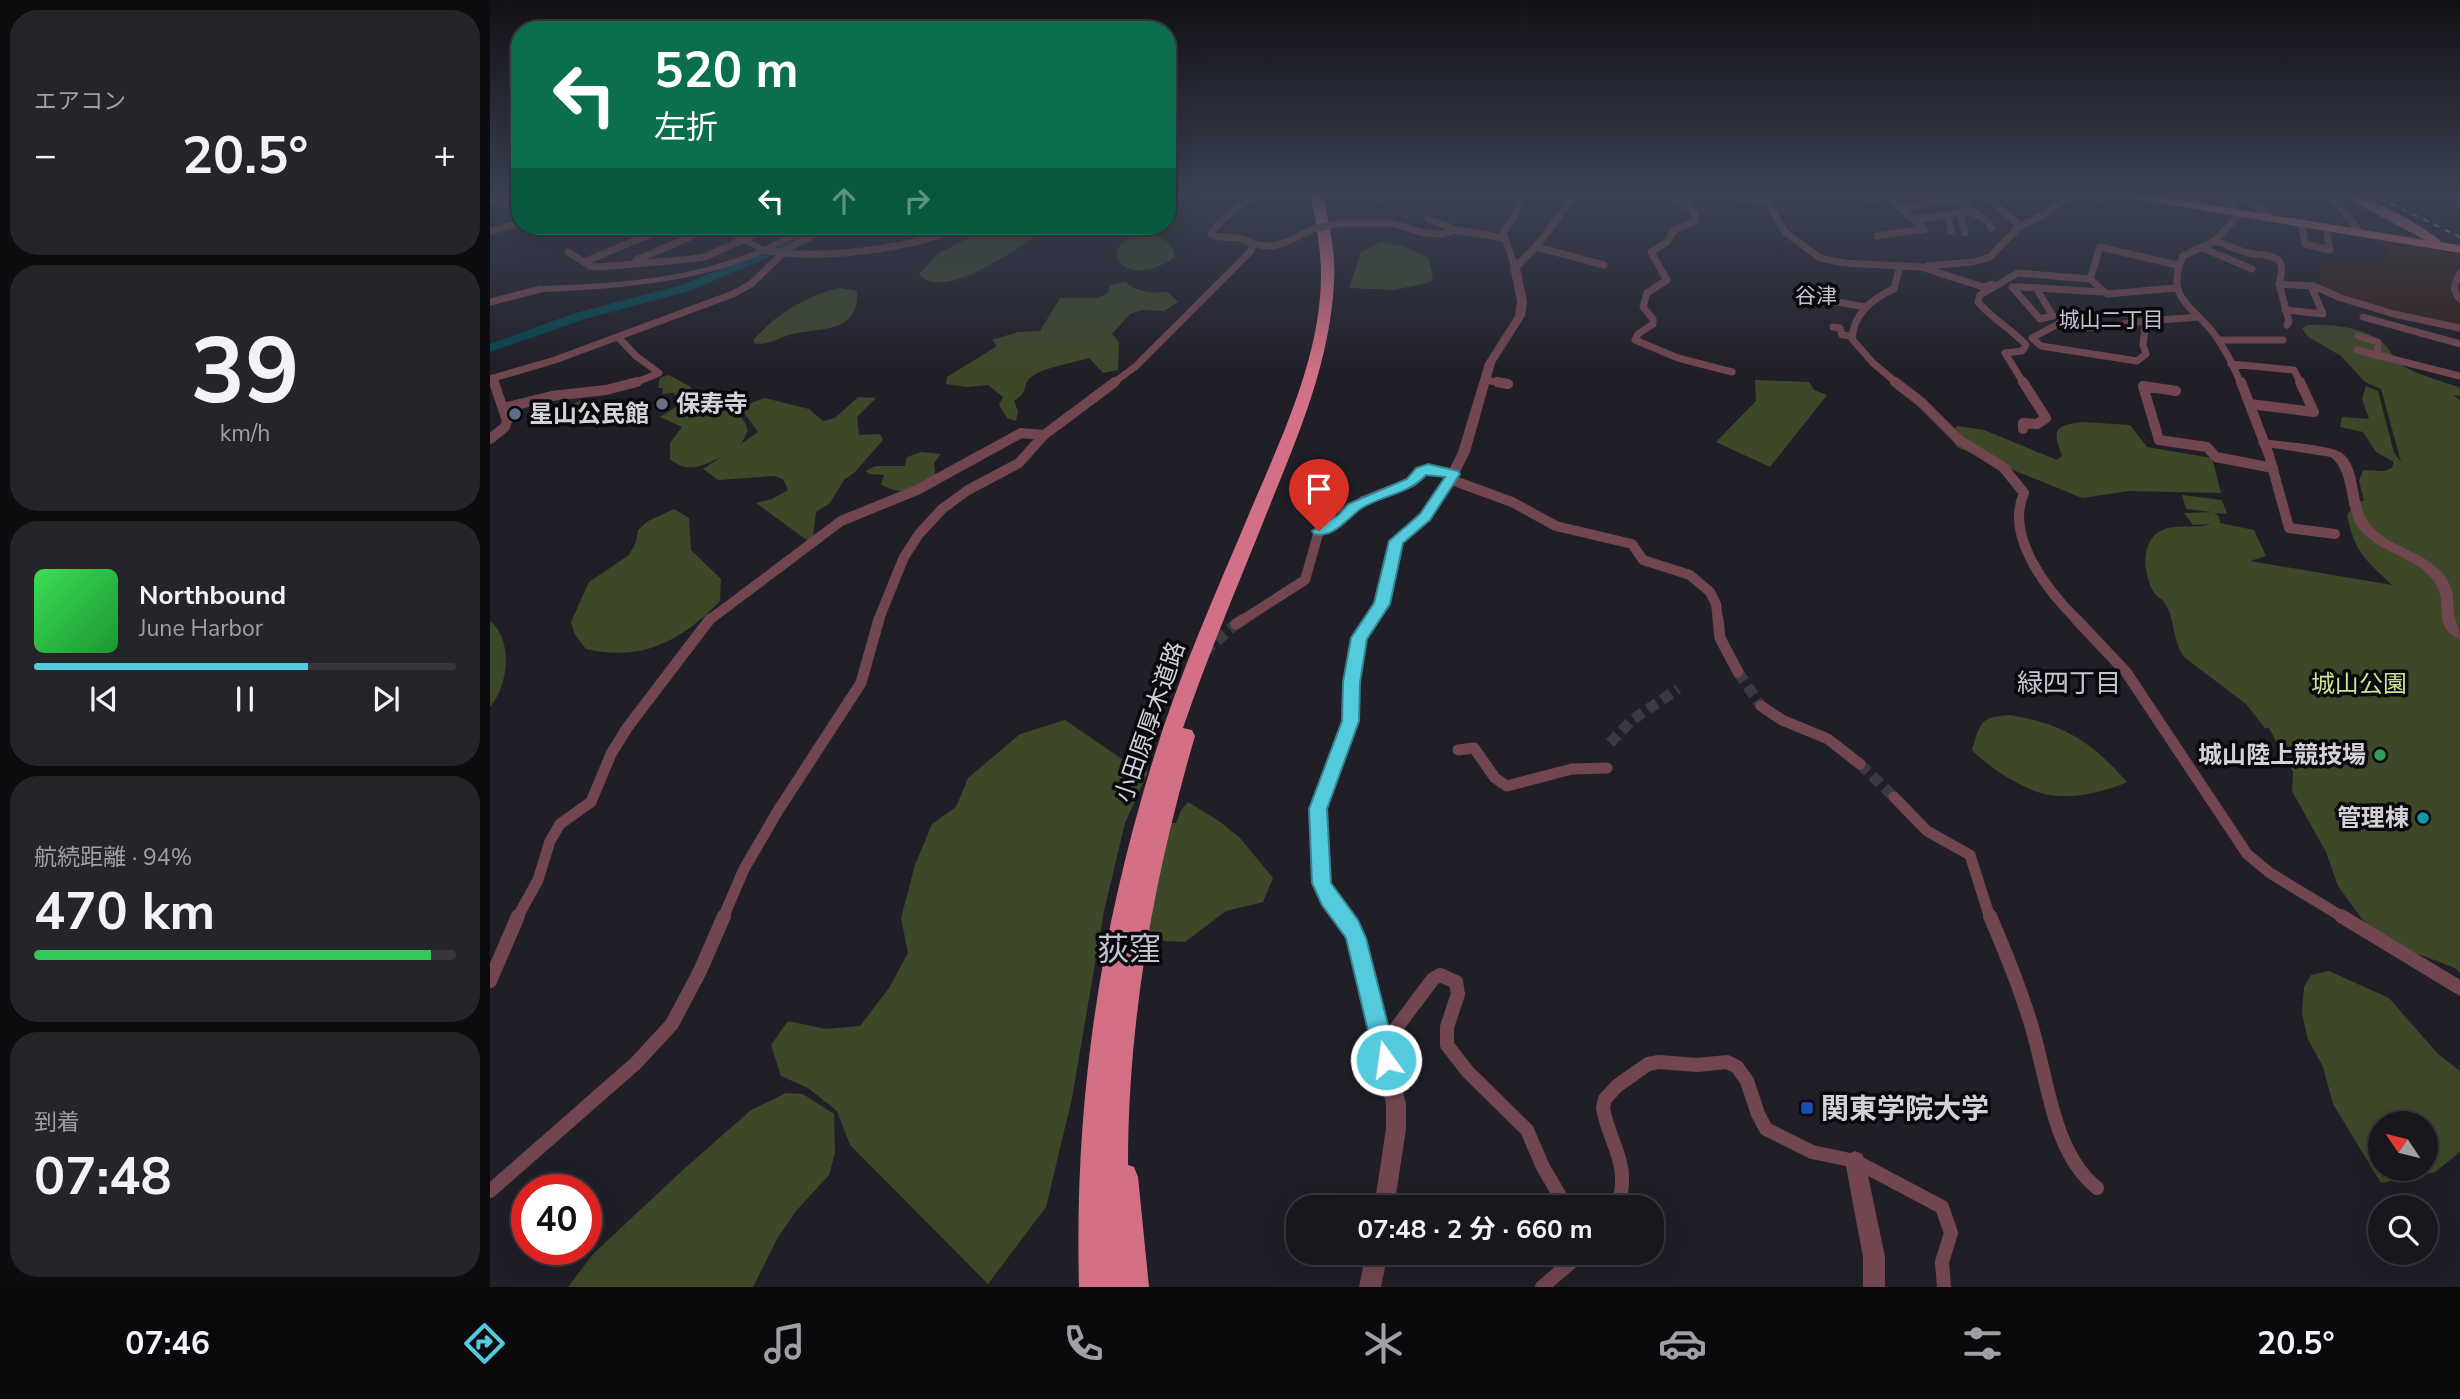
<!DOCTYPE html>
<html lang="ja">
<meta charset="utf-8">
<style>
body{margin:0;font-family:"Nunito Sans","Noto Sans JP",sans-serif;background:#25242b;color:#f1f3f6;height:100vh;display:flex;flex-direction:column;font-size:26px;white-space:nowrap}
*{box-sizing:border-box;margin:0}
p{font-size:23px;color:#9f9fa4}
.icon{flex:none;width:38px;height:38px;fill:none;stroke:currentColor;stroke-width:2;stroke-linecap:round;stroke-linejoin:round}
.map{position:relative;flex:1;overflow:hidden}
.side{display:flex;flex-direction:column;gap:10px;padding:10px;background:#0d0d10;width:490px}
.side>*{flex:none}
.hud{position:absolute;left:21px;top:21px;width:665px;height:214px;border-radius:28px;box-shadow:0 7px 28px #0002,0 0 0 2px #36363c;background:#0b6e4f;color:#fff;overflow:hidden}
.needle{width:46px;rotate:305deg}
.tools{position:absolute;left:1878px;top:1111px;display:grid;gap:14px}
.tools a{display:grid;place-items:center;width:70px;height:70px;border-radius:50%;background:#18171e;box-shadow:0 7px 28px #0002,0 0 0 2px #36363c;font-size:35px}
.speed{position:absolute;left:21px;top:1174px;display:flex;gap:14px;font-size:35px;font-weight:700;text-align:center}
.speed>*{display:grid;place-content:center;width:91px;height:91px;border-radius:50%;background:#18171e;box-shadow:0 7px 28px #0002,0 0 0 2px #36363c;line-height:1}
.speed .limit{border:10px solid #d22;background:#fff;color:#111}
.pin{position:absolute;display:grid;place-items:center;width:60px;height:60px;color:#fff;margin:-72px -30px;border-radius:50% 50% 50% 0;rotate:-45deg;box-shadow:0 0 7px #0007}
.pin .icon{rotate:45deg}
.me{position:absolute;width:77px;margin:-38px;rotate:346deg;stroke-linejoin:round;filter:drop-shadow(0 0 5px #0008)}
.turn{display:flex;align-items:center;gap:24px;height:147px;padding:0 28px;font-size:32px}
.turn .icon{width:91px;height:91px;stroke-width:2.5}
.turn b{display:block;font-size:49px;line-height:60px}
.lanes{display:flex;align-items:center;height:66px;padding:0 28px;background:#0003;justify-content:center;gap:35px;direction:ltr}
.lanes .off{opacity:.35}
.big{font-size:52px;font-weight:700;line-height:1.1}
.side .tile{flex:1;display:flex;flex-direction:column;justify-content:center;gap:10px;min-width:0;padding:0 24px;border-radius:28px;background:#25242b}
.side .dial{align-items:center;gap:0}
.dial b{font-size:91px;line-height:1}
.song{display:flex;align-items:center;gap:21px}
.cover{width:84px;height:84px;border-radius:10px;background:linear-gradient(135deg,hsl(130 70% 55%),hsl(130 70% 35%))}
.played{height:7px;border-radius:4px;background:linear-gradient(90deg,#54cadd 65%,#36363c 65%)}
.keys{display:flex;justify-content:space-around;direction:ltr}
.heat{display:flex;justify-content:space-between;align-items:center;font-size:38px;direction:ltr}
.charge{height:10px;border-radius:5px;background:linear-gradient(90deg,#34c759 94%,#36363c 0)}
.trip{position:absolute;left:796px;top:1195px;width:378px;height:70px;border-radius:28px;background:#18171e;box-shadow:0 7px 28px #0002,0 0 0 2px #36363c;font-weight:700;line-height:70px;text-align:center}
.tabs{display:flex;height:112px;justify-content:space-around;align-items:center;background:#0a090c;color:#9f9fa4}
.tabs .icon{width:49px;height:49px}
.tabs .on{color:#54cadd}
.tabs b{font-size:32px;color:#f1f3f6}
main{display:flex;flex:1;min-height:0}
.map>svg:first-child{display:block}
.education{fill:#35221d}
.green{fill:#3d4829;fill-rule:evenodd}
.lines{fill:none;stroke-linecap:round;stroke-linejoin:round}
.river{fill:#064750;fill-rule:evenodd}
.minor-tunnel{stroke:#3b3a42;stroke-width:11;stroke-dasharray:11 6;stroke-linecap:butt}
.minor-far3{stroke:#72464f;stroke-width:7}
.minor-far2{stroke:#72464f;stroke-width:10}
.minor-far1{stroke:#72464f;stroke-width:11}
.minor{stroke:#72464f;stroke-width:14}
.tertiary{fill:#72464f;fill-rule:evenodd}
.primary{fill:#c36a7c;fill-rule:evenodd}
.trunk{fill:#d47085;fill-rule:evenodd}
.rail{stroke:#a1a0a7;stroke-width:2;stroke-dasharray:6 6;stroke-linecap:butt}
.minor-bridge{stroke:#72464f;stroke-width:7}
.route{fill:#54cadd;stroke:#378390;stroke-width:2}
.worship-dot{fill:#6b7280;stroke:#0a090d;stroke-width:2.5}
.service-dot{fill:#5c6f8a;stroke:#0a090d;stroke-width:2.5}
.leisure-dot{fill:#2e9e5b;stroke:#0a090d;stroke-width:2.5}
.culture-dot{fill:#0f9aa8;stroke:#0a090d;stroke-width:2.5}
.transit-dot{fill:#1a4fb4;stroke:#0a090d;stroke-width:2.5}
.labels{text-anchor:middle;stroke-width:7;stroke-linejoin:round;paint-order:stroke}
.far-neighbourhood-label{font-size:21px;fill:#c4c4cf;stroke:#0a090d}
.poi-label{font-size:24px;font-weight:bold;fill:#d2d2d8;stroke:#0a090d;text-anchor:start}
.park-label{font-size:24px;fill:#c9e495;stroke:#0a090d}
.street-label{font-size:24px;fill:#d2d2d8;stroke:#0a090d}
.neighbourhood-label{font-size:26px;fill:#c4c4cf;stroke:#0a090d}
.near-poi-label{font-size:28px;font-weight:bold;fill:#d2d2d8;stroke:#0a090d;text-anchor:start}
.near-neighbourhood-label{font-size:32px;fill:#c4c4cf;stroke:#0a090d}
</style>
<main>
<section class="side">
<div class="tile"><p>エアコン</p>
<div class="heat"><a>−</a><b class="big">20.5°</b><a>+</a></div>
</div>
<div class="tile dial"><b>39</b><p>km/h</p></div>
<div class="tile">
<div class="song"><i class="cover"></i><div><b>Northbound</b><p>June Harbor</p></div></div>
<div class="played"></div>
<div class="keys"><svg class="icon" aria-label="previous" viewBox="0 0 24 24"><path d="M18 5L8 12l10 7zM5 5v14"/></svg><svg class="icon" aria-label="pause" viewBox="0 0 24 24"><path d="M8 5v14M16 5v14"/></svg><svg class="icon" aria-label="next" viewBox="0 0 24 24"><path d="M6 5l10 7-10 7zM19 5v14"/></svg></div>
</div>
<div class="tile"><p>航続距離 · 94%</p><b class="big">470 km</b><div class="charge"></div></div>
<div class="tile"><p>到着</p><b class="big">07:48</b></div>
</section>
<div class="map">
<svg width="1970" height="1287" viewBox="0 0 1970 1287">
<rect width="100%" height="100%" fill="#201f28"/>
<path class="education" d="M1897 240 1970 254V270L1960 284V289L1970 301V328L1851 298 1831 286 1830 271 1833 261 1889 264 1895 262Z"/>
<path class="green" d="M502 226H564C537 240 455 305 429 274L449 253Z
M656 233C670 236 683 241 685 257 633 294 600 243 656 233Z
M891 242 914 246 938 258 943 277 941 282 904 290 859 288 871 252Z
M635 282C649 293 661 293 678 292L688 302 674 311 653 310 640 314 622 334 629 342 628 370 613 373 599 358C587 362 546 369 539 379 532 388 539 391 524 401L528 411 526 421 517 418 509 405 513 397 498 385 477 387 456 384 457 377 507 346 502 340 528 332 550 331 570 298H607L618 293 620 285Z
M349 288 367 291C370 334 330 327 302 334 290 337 276 347 264 343V339C287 314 315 296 349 288Z
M1818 325C1842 324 1872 327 1892 342 1900 348 1902 357 1909 363 1923 374 1953 381 1970 388V396L1963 395 1970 400V973L1965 968 1897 942 1872 919 1848 886 1836 852 1802 791 1803 772 1779 728H1775L1756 704 1694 657C1682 641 1685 616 1674 602 1671 598 1665 596 1663 591 1652 571 1650 535 1678 528 1692 525 1707 528 1721 524L1703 525 1694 513 1722 512 1696 509 1692 495 1732 500 1737 514 1724 513 1729 516 1730 523 1764 530 1776 556 1760 561 1902 585C1875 559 1865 553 1857 515L1865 504 1874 500 1869 481 1873 470 1894 471 1902 468 1904 462 1886 452 1873 432 1850 427 1852 417 1879 419 1872 399 1876 386 1888 391 1904 453 1911 462 1891 389 1875 382 1851 356 1817 336 1812 328Z
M179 375 199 386 221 407C239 403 254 414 258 431L251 444 268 432 250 407 275 398 319 409 333 421 345 418 368 397 386 398 367 417 369 435 390 434 393 440 365 472 354 480 340 503 326 512 322 544 266 503 282 499 298 490 293 479 284 476 228 480 213 469 231 457C212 466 198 474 180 459V443L192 427 170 417 195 401 183 393 172 394 173 388H168L170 378Z
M1265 380 1319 382 1324 390 1337 395 1280 467 1226 442 1266 401Z
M91 400 126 411 129 412 99 426 72 410Z
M1591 422 1640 425 1657 447 1722 458 1731 493 1639 491 1592 498 1467 447 1460 435 1467 426 1494 430 1567 460 1572 456C1563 430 1563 426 1591 422Z
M431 452 451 454 444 463 445 475C425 488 413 498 391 484L394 475 379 474 375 471 386 466H415L417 457Z
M184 509 199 518 201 550 231 579 230 601C191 641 153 662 96 649L85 635 81 622 99 582 139 555 146 542 148 530 158 521Z
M0 621C24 640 18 687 0 707Z
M1520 715C1573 724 1601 741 1637 782 1613 793 1576 801 1551 793 1529 787 1497 766 1482 750 1491 722 1489 717 1520 715Z
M575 720 629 757 658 772 635 823 614 911 582 1098 556 1207 498 1284 360 1145 347 1111 318 1088 291 1076 281 1045 298 1021 336 1029 370 1026 399 988 418 953 411 918 425 865 442 824 466 807 478 778 530 734Z
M698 802 729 821 750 838 783 878 773 902 736 911 695 942 657 940 678 823H686L691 810Z
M1839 971 1899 998 1948 1054 1970 1071V1152L1945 1172 1891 1183 1843 1104 1833 1067 1818 1039 1812 1014 1814 987 1821 975ZM1890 1124H1936V1169H1890Z
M296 1093 313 1094 344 1114 345 1153 339 1175 306 1211 287 1239 263 1287H78L103 1254 194 1169 261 1110Z"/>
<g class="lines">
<path class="river" d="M297 241 301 243V247L200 291 95 319 0 352V344L85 313 192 285Z"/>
<path class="minor-tunnel" d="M714 652 746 624
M1248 672 1271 706
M1120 743 1142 720 1188 689
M1370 764 1404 797"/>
<path class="minor-far3" d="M766 193C748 209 734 214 721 234 729 239 739 236 749 238 754 239 759 243 765 244 789 251 802 238 823 229
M859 193 893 198 908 193
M965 193 967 195
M1167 193C1183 199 1203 201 1206 221L1184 230 1177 242 1161 252 1177 280 1157 293 1153 307 1163 319V324L1148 334 1145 340 1188 358 1242 372
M1236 193 1241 197 1280 202
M1278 193 1282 211 1295 232 1330 258 1354 263 1431 267 1493 287 1502 284
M1394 193 1424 220 1482 211 1461 193
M1493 193 1530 226
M1495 193 1520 198
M1590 193 1614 199 1620 193
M1698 193 1716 209
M1846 193 1844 199 1869 231
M1732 195C1753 194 1766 203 1780 218
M1379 199 1421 193
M0 201 13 204 30 203
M1411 208 1464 199
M1481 211 1498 222 1501 228
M1470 213 1475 233
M1749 214 1725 241 1693 256C1674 299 1703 305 1725 335 1736 350 1744 367 1751 384
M1458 215 1461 231
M938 219 966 230
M850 223H901L934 233 952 234 966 230 1014 238
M1811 223 1815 244 1840 250 1836 227
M0 231 30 223
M1387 236 1435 229 1425 220
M1726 241C1738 245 1752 253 1764 254 1785 256 1797 256 1789 284L1824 286 1851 298 1904 314 1970 328
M1046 247 1114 265
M1715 249 1762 269
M274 250C329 261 422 249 473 226
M78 252 100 266 109 267 201 259 215 257 283 226
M288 253 342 226
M146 260 226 226
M94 262 175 228
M1437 266 1483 262 1500 257 1530 226 1552 216 1584 193
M1025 267 1013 233 1025 215 1031 193
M1970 273C1964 284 1961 289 1970 299
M1600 279 1610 247 1687 265
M1789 284 1799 321 1797 325
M1546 288 1563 316 1550 319 1522 287H1532L1612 292
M1330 299 1376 307
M0 302 51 289
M1795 310 1833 314 1821 286
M1873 317 1970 344
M1656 321 1653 345 1656 354 1647 361 1551 346 1542 338 1568 324 1605 328Z
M1656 321 1709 317
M1343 327 1350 328 1352 335 1362 336
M1868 336 1888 342 1887 356
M128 337 146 356 169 373 142 384
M1729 340H1793
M1867 350 1970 376
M1741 364 1804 370 1811 384
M0 379 65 360 243 294 261 284 291 255
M3 379 5 384
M995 380 1017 384
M622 384 646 366 761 251 763 244
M1408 384 1383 363 1362 339C1363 314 1383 298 1404 289L1410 266
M1534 384 1515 353 1532 351 1536 345C1521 328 1503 320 1488 302L1490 295 1528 273 1600 279 1617 294 1685 288"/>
<path class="minor-far2" d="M1007 382 1018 384
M1405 382 1431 402 1468 439 1513 467 1534 493C1514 537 1559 592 1588 621
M1751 382 1779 455 1799 528 1845 534
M1686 391 1653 386 1669 440 1717 447 1726 457 1783 468
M1760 404 1824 412 1810 382
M14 408 62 396 116 390 147 382
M1533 429V423L1547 424 1556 418 1533 382
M0 439 15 427 17 421 4 382
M959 479 1022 502 1066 526 1142 544 1153 560 1200 575 1220 592 1226 604 1228 621
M218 621 351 521 427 490 531 433 554 435
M388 621 414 557 429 534 452 509 478 490 529 463 554 435 625 382
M751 621 815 580 829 531 853 518 873 501 922 482 931 471 938 469 963 474"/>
<path class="minor-far1" d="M1228 619 1230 638 1248 672
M1586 619 1636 672 1757 854 1780 873 1854 918
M746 624 754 619
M1271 706 1292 720 1338 739 1370 764
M968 750 984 748 1005 778 1017 786 1082 769 1117 768
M1404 797 1437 831 1480 855 1500 918
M27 918 48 880 60 841 70 824 101 802 121 754 137 728 220 619
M233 918 254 869 289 809 371 683 389 619"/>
<path class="minor" d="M1500 916C1515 951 1529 985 1540 1021 1558 1076 1561 1151 1607 1188
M1851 916 1970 988
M0 981 28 916
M892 1047 943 979 950 975 966 982 968 994 957 1027V1045L978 1072 1037 1130 1053 1167 1077 1208
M0 1191 146 1063 182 1024 210 971 234 916
M1127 1208C1142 1163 1120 1147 1113 1108L1115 1099 1127 1086 1158 1064 1169 1062 1207 1065 1237 1062 1247 1067 1257 1081 1268 1114 1276 1129 1322 1152 1365 1161 1452 1207 1461 1233 1452 1262 1454 1287
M1052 1287 1092 1253"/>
<path class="tertiary" d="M1082 193H1091L1049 249 1030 268 1037 301 1035 316 1005 363 980 452 969 474 939 520 913 543 899 604 876 639 868 682 867 721 838 799 839 883C850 903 866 917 875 938L916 1104V1129L904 1208H884L896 1129V1104L857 938 854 931 833 904 823 883 822 799 853 721 854 682 862 638 885 603 901 541 931 514 957 474 968 452 995 363 1025 316 1027 301 1020 267 1043 245Z
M1724 193H1733L1752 212V216H1746Z
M220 226H232L274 247 315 226H327C317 234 305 239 294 244 219 282 133 289 51 292L46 289 51 286C123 284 200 279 267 250Z
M1774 439C1792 442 1834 445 1848 451 1873 462 1863 508 1882 527 1904 551 1949 554 1961 588 1964 596 1963 605 1964 614 1966 624 1970 629 1970 639 1942 630 1958 603 1946 584 1929 557 1891 554 1871 531 1853 510 1862 475 1841 457L1770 446 1768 443Z
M1365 1151 1372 1154 1375 1161 1395 1257V1287H1373V1257L1355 1161 1358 1154Z
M876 1253H898L891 1287H869Z"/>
<path class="primary" d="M1621 193H1647L1935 240 1847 193C1877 193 1923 221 1949 239L1950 242 1970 245V253L1626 196Z"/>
<path class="trunk" d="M820 193H832C839 222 846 252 844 282 840 363 808 436 778 510 749 583 718 654 693 728L702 730 705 736C664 876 638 1019 638 1165L644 1167 648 1177 659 1287H589C584 1105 609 934 663 760 690 671 729 586 765 500 795 430 830 355 831 277 831 248 826 221 820 193Z"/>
<path class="rail" d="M1879 193 1970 237
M1943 193 1970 205"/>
<path class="minor-bridge" d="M823 229 850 223"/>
</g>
<linearGradient id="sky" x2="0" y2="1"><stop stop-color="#121116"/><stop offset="0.52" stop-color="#3c4253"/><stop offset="1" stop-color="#3c4253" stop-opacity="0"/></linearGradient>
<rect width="1970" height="373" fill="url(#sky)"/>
<path class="route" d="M938 464 968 471 970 474 940 520 913 543 900 604 877 639 870 682 869 721 837 809 841 883 868 920 876 938 907 1060 903 1068 896 1071 888 1068 885 1060 856 938 832 905 822 883 819 809 852 721 853 682 861 638 884 603 899 541 930 514 955 477 936 475C919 494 893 495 872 508 858 517 844 539 824 534L822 531 848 515 858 504 917 479 926 468Z"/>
<circle class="worship-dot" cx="172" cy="404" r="7"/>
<circle class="service-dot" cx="25" cy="414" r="7"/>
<circle class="leisure-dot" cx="1890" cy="755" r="7"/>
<circle class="culture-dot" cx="1933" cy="818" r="7"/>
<rect class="transit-dot" x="1310" y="1101" width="14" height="14" rx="3.5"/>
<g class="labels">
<g class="far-neighbourhood-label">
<text x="1326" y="303">谷津</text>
<text x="1621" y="327">城山二丁目</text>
</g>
<g class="poi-label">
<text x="186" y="412">保寿寺</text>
<text x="39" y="422">星山公民館</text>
<text x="1876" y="763" text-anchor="end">城山陸上競技場</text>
<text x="1919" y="826" text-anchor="end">管理棟</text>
</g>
<g class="park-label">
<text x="1869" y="692">城山公園</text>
</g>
<g class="street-label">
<text transform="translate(660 722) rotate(-71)" y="8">小田原厚木道路</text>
</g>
<g class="neighbourhood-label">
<text x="1579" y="692">緑四丁目</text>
</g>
<g class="near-poi-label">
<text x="1331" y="1118">関東学院大学</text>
</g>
<g class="near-neighbourhood-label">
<text x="639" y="960">荻窪</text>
</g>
</g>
</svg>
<div class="tools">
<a><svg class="needle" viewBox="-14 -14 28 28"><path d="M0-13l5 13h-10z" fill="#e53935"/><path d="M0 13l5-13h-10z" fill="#9f9fa4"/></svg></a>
<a><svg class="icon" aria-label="search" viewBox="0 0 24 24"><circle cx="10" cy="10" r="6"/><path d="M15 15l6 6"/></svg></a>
</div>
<div class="speed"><div class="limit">40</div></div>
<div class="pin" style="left:829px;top:531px;background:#d93025"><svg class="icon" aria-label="arrive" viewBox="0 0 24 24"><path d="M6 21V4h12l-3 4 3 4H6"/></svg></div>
<svg class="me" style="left:896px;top:1060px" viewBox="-20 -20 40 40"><circle r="17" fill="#54cadd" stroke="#fff" stroke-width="3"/><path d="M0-11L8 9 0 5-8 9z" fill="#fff"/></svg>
<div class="trip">07:48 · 2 分 · 660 m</div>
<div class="hud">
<div class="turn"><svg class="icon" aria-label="left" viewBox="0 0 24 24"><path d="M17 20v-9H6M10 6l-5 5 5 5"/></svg><div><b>520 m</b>左折</div></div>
<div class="lanes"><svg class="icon" aria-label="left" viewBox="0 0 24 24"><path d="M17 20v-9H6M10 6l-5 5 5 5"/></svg><svg class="icon off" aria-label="ahead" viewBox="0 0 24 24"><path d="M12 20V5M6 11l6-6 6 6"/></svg><svg class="icon off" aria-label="right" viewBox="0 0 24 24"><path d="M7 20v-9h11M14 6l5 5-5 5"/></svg></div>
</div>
</div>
</main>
<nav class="tabs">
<b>07:46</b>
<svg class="icon on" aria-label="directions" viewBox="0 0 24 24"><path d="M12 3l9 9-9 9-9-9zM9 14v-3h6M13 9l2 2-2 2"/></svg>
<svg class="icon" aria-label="music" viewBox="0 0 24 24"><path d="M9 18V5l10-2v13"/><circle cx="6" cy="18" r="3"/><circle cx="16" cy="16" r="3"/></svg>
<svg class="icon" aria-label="phone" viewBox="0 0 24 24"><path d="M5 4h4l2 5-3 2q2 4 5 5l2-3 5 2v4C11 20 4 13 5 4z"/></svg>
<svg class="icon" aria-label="climate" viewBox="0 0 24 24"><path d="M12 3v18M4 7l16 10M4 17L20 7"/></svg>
<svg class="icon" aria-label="car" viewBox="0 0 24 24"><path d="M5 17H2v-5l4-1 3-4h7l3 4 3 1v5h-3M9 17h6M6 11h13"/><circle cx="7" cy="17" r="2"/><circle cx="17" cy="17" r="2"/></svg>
<svg class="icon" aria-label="filters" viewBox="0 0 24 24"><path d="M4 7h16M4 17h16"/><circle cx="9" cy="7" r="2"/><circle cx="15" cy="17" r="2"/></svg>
<b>20.5°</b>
</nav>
